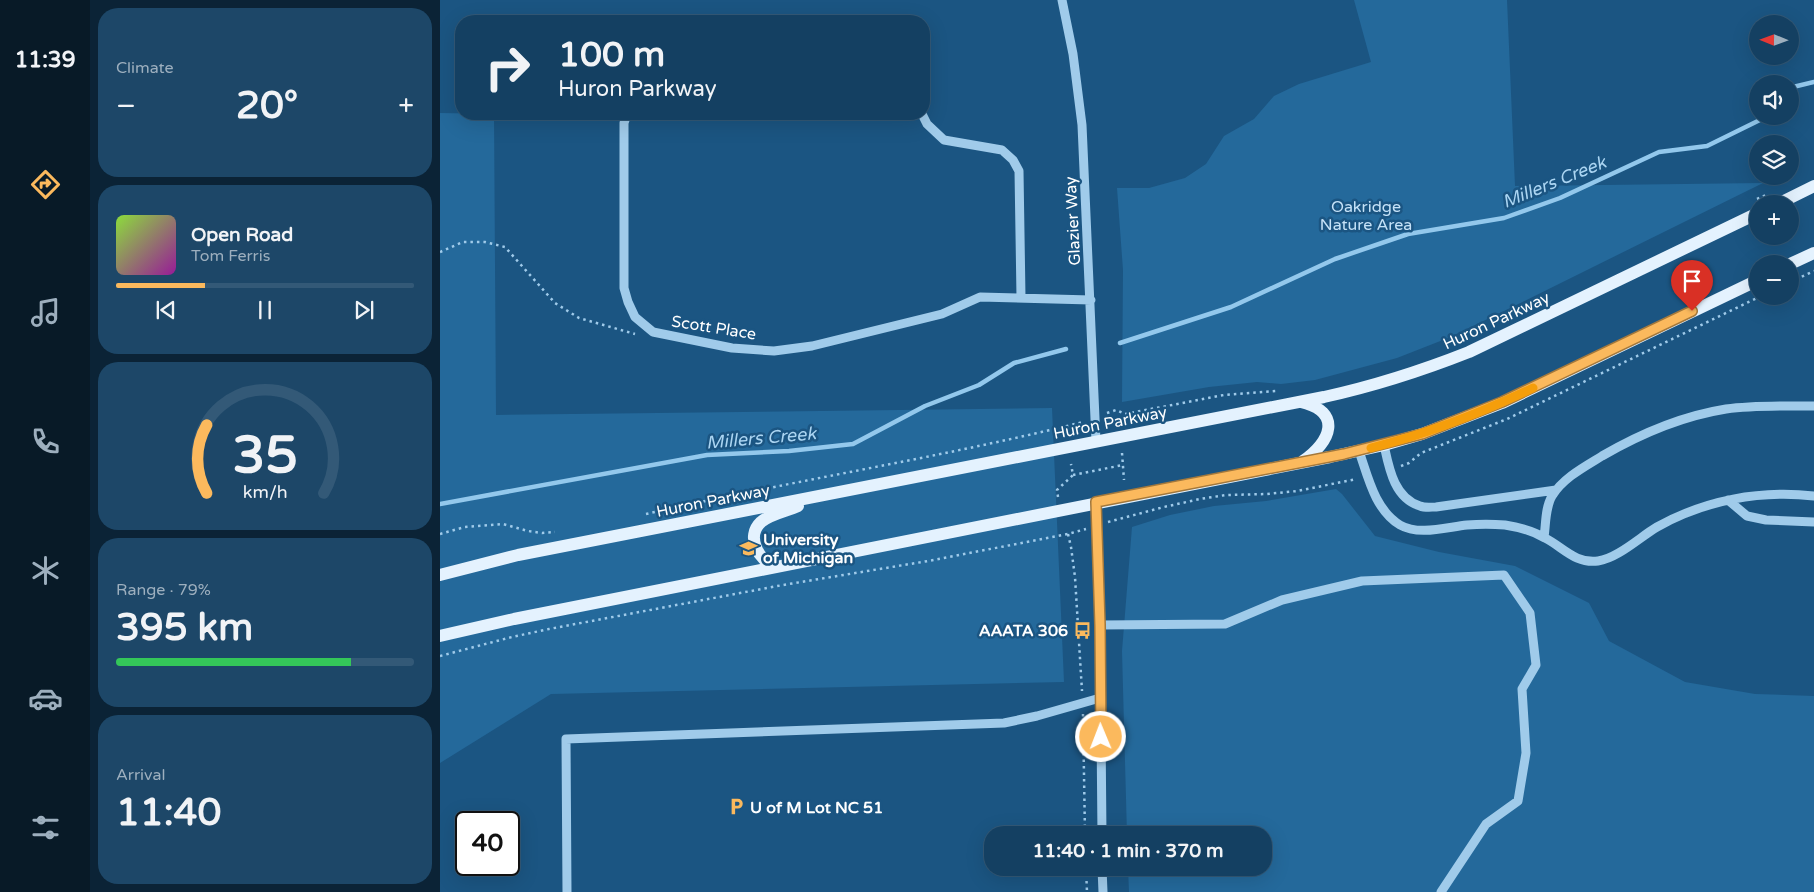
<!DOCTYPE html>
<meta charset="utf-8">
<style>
body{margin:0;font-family:"Varela Round",sans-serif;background:#1d4768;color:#f1f3f6;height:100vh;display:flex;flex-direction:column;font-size:19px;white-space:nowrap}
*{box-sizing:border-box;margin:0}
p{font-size:16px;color:#9dafbe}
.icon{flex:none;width:28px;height:28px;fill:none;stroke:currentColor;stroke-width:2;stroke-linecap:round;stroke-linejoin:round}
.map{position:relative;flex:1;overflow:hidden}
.panel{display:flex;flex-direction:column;gap:8px;padding:8px;background:#0b2336;width:350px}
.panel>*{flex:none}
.top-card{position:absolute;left:15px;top:15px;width:475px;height:105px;border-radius:20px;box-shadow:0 5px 20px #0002,0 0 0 1px #335977;background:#144062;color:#f1f3f6;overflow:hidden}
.needle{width:32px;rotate:271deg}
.tools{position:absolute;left:1309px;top:15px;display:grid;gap:10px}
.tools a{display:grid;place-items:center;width:50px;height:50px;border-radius:50%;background:#144062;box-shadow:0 5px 20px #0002,0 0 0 1px #335977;font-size:25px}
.speed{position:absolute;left:15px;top:811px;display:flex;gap:10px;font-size:25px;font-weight:700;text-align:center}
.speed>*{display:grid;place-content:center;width:65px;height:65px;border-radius:50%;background:#144062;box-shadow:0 5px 20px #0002,0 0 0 1px #335977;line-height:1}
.speed .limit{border:2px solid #111;border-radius:8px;background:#fff;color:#111}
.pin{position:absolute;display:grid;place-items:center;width:42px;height:42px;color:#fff;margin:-51px -21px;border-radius:50% 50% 50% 0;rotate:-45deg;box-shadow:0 0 5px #0007}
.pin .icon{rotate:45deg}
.me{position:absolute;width:55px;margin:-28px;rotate:359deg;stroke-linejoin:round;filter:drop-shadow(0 0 4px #0008)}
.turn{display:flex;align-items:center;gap:18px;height:105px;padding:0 20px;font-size:22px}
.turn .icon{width:65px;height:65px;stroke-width:2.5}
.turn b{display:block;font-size:35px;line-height:42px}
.big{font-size:38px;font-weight:800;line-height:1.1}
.panel .card{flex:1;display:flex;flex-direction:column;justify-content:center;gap:8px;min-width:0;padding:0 18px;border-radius:20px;background:#1d4768}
.panel .dial{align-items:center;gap:0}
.dial svg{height:130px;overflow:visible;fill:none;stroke:#335977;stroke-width:7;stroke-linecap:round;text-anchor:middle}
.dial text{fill:#f1f3f6;stroke:none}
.song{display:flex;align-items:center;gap:15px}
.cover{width:60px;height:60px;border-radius:8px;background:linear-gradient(135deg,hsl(90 70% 55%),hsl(300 70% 35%))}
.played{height:5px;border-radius:2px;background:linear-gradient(90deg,#fbb95d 30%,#335977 30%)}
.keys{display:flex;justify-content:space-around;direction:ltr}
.heat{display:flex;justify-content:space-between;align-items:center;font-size:28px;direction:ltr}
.charge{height:8px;border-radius:4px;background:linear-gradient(90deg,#34c759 79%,#335977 0)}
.trip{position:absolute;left:544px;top:826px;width:288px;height:50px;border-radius:20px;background:#144062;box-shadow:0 5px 20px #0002,0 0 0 1px #335977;font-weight:800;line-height:50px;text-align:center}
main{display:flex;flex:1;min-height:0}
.tab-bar{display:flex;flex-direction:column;width:90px;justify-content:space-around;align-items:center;background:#081a27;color:#9dafbe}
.tab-bar .icon{width:35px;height:35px}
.tab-bar .on{color:#fbb95d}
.tab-bar b{font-size:22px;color:#f1f3f6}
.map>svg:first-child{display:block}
.green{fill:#24699b}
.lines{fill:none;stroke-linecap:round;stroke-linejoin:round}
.stream{stroke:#93c8ec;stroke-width:4.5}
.path{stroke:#a0cbea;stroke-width:2.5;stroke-dasharray:2.5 4;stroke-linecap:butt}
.minor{stroke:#a0cbea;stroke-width:9}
.major{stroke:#e4f2fe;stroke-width:12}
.route-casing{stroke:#a3783c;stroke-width:12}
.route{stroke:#fbb95d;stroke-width:9}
.slow{stroke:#f59e0b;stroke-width:9}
.labels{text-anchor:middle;stroke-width:5;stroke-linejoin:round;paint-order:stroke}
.park-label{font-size:16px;fill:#c5e2f8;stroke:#1b5582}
.street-label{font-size:16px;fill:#fff;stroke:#1b5582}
.poi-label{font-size:16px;font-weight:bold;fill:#fff;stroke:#1b5582;text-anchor:start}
.water-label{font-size:18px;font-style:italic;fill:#abd5f2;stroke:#1b5582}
</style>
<main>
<nav class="tab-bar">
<b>11:39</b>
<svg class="icon on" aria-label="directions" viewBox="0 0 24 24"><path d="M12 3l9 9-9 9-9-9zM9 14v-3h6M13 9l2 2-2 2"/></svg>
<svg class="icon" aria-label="music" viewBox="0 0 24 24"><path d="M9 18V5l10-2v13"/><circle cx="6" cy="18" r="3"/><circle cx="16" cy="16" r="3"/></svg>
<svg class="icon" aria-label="phone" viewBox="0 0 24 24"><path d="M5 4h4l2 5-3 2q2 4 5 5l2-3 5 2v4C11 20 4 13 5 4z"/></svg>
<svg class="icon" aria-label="climate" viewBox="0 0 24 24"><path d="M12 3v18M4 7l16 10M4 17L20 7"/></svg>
<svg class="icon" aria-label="car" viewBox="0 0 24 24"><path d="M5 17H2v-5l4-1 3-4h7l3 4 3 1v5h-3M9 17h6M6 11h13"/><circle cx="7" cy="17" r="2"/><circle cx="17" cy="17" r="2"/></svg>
<svg class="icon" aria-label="filters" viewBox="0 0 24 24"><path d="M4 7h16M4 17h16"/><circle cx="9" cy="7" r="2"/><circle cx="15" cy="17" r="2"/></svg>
</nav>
<section class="panel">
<div class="card"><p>Climate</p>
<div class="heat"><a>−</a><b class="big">20°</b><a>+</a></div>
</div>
<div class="card">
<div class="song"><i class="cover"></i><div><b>Open Road</b><p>Tom Ferris</p></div></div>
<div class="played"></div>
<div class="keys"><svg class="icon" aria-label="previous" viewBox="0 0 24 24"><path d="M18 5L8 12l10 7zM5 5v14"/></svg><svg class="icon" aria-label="pause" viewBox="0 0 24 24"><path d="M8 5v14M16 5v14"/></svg><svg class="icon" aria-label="next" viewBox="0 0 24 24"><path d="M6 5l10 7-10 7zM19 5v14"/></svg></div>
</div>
<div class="card dial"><svg viewBox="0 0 100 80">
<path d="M14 69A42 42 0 1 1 86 69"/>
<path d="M14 69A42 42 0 0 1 14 27" stroke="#fbb95d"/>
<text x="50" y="56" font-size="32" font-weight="700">35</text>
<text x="50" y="72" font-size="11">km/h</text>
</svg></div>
<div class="card"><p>Range · 79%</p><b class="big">395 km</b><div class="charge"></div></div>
<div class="card"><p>Arrival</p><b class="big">11:40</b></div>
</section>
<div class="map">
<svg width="1374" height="892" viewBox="0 0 1374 892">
<rect width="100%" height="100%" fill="#1b5582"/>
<path class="green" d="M914 0H1067L1075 186 1323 183 1062 312 1008 338 957 358 875 380 841 384 817 382 769 387 682 402 683 270 677 188H709L745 178 766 164 784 136 814 119 834 96 859 84 931 62Z
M0 113 54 114 56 415 612 408 624 682 111 694 0 763Z
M896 489 902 494 935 536 999 552 1075 566 1149 603 1169 641 1245 682 1315 694 1374 696V892H689L688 868H822V835H687L682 651 692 527 730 515 774 506 826 501Z"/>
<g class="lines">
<path class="stream" d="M1350 91 1353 87 1374 82
M680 343 791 307 895 259 968 234 1064 218 1120 198 1219 152 1267 146 1328 116
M0 504 267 455 349 451 413 444 485 406 539 385 574 363 626 349"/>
<path class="path" d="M1317 199 1328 194
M0 252 23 242H45L65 247 115 303 139 318 195 334
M1350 282 1374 271
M667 413 676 410 685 414 784 395 836 391
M682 453 684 480
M961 466 969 463 981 453 1067 419 1321 296
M633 475 683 465
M618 497 617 490 633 475 631 464
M206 514C351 481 499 458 643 422
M668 522 724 507 760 499 786 495 827 494 857 491 917 479
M0 534 25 527 63 524 88 531 102 533 115 532
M628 534 631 547 635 577 642 691
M0 656 72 637 109 629 343 585 488 561 628 534 646 529
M643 714 645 835
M646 868 647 892"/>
<path class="minor" d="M622 0 633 54 642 125 656 441
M187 114 184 123V288L188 302 195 317 213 332 292 348 334 351 372 346 502 314 540 297 651 300
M482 114 487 124 504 140 562 150 573 160 579 171 581 297
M944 445C949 468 954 498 980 506 985 508 991 507 996 507L1116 490
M919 451C928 477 935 510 960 525 979 536 1007 527 1027 525 1039 524 1053 524 1065 525 1078 527 1093 531 1105 538 1123 547 1135 564 1158 561 1178 558 1200 537 1217 527 1265 500 1320 490 1374 496
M1288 500 1307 516 1326 520 1374 522
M656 502 660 625 662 835
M1104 537C1106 524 1105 508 1112 496 1123 478 1144 467 1162 456 1200 434 1242 416 1286 409 1315 405 1345 406 1374 406
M660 625 785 624 842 600 922 581 1064 575 1090 613 1096 665 1082 689 1086 753 1078 801 1046 824 1001 892
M662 868 663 892
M127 892 126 739 564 723 597 716 660 698"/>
<path class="major" d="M1338 204 1374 186
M1350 264 1374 253
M861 402C903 412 891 442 863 461
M335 567C319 560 305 537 321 522 330 514 347 511 358 506
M0 575 78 555 884 397C934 386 981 371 1029 352L1318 213
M0 636 74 619 890 457 944 445 982 434 1062 403 1318 280"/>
</g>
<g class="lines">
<defs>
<path id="route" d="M661 737 660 625 656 502 904 454 982 434 1062 402 1252 311"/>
</defs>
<use href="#route" class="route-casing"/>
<use href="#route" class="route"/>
<path class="slow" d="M931 448C987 434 1041 413 1093 388"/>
</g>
<defs>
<symbol id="university-bare" viewBox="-9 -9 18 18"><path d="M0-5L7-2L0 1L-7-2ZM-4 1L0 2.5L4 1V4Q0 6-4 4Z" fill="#fbb95d" stroke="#1b5582" stroke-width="2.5" paint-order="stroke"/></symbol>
<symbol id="bus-bare" viewBox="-9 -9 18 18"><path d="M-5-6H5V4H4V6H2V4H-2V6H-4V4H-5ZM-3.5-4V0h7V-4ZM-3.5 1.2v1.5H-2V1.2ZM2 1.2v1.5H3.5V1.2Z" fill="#fbb95d" stroke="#1b5582" stroke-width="2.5" paint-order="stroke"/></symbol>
<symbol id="parking-bare" viewBox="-9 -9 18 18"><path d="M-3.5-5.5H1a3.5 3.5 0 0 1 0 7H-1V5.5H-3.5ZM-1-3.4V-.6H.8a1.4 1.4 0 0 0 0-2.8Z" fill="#fbb95d" stroke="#1b5582" stroke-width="2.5" paint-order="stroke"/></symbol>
</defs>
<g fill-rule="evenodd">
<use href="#university-bare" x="296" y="536" width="25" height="25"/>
<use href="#bus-bare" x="630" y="618" width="25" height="25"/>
<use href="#parking-bare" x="284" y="794" width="25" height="25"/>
</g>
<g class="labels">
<g class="park-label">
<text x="926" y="212">Oakridge<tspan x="926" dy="18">Nature Area</tspan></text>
</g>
<g class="street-label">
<text transform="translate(632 221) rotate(-93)" y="6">Glazier Way</text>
<text transform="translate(1056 320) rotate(-25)" y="6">Huron Parkway</text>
<text transform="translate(274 327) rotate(9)" y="6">Scott Place</text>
<text transform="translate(670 422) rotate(-11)" y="6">Huron Parkway</text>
<text transform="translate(273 500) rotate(-11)" y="6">Huron Parkway</text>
</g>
<g class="poi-label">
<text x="323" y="545">University<tspan x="323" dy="18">of Michigan</tspan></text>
<text x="628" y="636" text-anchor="end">AAATA 306</text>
<text x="310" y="813">U of M Lot NC 51</text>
</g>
<g class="water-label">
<text transform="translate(1114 182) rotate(-22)" y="6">Millers Creek</text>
<text transform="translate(321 438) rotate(-5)" y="6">Millers Creek</text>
</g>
</g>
</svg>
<div class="tools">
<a><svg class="needle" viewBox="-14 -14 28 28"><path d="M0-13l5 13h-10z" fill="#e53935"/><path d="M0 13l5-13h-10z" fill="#9dafbe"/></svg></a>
<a><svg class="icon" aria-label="sound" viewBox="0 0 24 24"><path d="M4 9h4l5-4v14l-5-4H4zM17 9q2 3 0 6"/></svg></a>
<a><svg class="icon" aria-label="layers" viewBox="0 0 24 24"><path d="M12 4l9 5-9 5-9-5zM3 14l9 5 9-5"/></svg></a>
<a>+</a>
<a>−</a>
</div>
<div class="speed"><div class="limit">40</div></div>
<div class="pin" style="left:1252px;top:311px;background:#d93025"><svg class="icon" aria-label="arrive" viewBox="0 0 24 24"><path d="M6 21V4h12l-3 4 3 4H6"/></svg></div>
<svg class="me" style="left:661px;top:737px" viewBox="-20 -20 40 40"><circle r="17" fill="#fbb95d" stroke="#fff" stroke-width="3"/><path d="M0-11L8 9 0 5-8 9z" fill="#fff"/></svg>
<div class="trip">11:40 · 1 min · 370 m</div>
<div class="top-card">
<div class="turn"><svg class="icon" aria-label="right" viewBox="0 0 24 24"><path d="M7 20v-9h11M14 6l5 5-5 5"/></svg><div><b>100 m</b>Huron Parkway</div></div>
</div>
</div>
</main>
